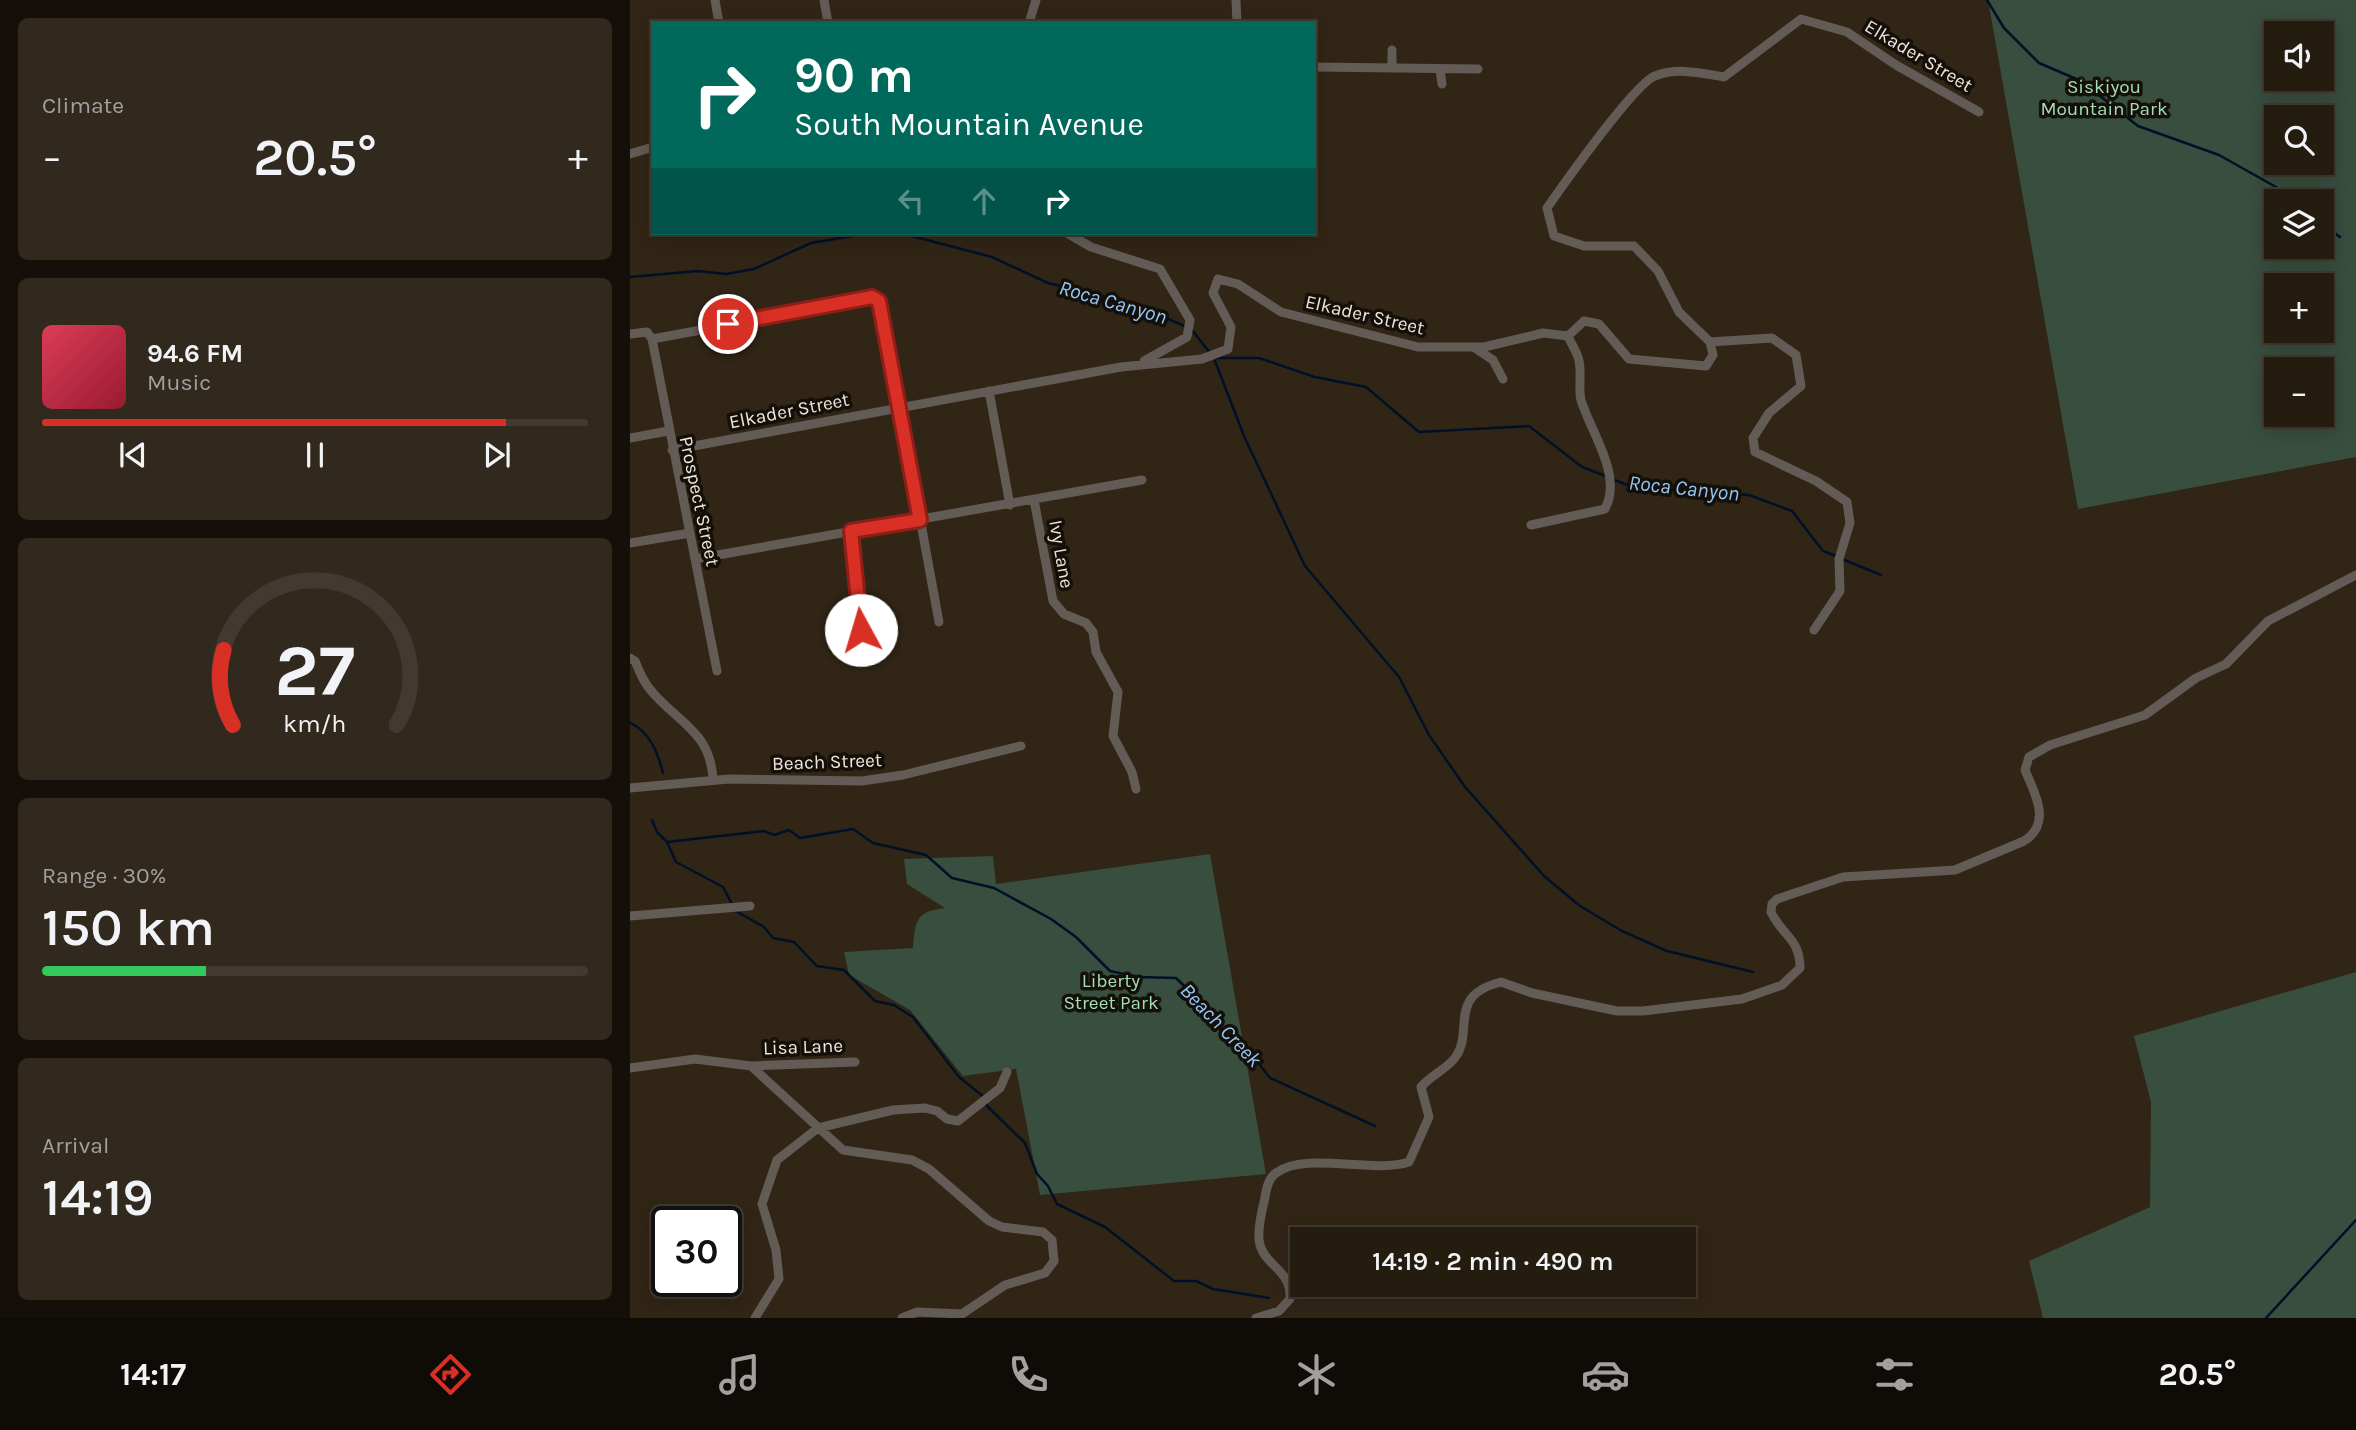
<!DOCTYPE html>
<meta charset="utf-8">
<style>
body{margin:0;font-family:Karla,sans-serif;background:#31291e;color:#f1f3f6;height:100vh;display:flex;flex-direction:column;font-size:26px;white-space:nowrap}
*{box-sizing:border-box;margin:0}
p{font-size:23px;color:#a3a19f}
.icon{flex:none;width:38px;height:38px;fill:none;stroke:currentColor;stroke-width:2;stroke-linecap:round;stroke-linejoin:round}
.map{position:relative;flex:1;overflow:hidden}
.panel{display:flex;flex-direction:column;gap:18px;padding:18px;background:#140f09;width:630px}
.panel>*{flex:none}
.top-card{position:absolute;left:21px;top:21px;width:665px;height:214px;border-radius:0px;box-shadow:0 4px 18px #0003,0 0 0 2px #423a30;background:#00695c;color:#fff;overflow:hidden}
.controls{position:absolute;left:1634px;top:21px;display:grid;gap:14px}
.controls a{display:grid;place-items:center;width:70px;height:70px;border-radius:0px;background:#251c10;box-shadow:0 4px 18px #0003,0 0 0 2px #423a30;font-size:35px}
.speed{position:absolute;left:21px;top:1206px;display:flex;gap:14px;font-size:35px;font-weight:700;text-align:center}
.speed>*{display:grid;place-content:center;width:91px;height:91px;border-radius:50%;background:#251c10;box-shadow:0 4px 18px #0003,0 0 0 2px #423a30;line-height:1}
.speed .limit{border:4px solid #111;border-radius:10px;background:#fff;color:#111}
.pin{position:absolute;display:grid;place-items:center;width:60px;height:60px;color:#fff;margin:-30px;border:4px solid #fff;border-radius:50%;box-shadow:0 2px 7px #0007}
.me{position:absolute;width:77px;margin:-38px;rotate:354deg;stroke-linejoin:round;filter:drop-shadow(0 0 5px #0008)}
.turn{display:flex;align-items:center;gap:24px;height:147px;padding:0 28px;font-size:32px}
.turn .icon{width:91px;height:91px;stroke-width:2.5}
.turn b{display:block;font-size:49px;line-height:60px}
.lanes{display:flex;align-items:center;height:66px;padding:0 28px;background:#0003;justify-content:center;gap:35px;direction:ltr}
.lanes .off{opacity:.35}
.big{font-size:52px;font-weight:600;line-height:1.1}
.panel .widget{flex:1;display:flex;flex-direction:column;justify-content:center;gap:10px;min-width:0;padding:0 24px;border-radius:10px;background:#31291e}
.panel .dial{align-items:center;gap:0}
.dial svg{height:182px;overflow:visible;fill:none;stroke:#423a30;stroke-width:7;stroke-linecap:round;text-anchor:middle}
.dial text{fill:#f1f3f6;stroke:none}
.song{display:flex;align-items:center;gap:21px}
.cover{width:84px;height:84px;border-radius:10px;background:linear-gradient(135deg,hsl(350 70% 55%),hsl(350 70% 35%))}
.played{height:7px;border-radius:4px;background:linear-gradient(90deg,#d93025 85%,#423a30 85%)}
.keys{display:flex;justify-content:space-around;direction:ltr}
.heat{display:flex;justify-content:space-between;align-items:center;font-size:38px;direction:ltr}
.charge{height:10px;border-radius:5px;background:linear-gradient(90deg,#34c759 30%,#423a30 0)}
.trip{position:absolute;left:660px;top:1227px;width:406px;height:70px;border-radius:0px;background:#251c10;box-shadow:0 4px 18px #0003,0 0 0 2px #423a30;font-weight:600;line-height:70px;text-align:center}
.dock{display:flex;height:112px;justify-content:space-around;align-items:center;background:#0f0b06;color:#a3a19f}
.dock .icon{width:49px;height:49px}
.dock .on{color:#d93025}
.dock b{font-size:32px;color:#f1f3f6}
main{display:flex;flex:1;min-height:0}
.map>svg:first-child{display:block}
.green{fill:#384e3f;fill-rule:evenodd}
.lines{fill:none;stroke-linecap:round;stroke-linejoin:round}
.stream{stroke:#001127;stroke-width:2.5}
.minor{stroke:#635b55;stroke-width:9}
.route-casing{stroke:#8d1f18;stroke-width:18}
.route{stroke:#d93025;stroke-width:12}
.labels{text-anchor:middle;stroke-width:7;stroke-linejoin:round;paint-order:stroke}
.street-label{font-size:19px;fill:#eee6dc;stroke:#150f09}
.park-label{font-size:19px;fill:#a1dfb6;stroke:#150f09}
.water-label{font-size:21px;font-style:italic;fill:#94c6f5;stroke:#150f09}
</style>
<main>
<section class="panel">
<div class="widget"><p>Climate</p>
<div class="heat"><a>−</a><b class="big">20.5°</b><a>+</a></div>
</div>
<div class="widget">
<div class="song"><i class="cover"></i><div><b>94.6 FM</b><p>Music</p></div></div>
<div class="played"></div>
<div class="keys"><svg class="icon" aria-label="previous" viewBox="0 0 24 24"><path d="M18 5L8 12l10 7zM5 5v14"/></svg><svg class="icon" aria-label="pause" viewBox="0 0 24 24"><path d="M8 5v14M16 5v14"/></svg><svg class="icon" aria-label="next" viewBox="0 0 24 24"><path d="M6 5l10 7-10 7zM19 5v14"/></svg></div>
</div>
<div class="widget dial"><svg viewBox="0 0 100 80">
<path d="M14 69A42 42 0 1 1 86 69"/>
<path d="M14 69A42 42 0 0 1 10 36" stroke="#d93025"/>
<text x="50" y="56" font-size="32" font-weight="700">27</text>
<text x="50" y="72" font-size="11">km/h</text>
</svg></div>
<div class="widget"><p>Range · 30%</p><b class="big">150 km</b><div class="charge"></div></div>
<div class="widget"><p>Arrival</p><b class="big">14:19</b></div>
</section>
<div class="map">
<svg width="1726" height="1318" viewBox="0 0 1726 1318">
<rect width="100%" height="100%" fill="#312516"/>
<path class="green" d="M1358 0H1726V457L1448 509ZM1647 33H1692V79H1647ZM1647 117H1692V163H1647ZM1647 201H1692V247H1647ZM1647 285H1692V331H1647ZM1647 369H1692V415H1647Z
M580 854 636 1174 410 1195 386 1069 333 1076 280 1010 219 975 214 952 283 948C285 921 286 911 315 908L277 884 274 859 363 856 366 884Z
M1726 972V1318H1413L1399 1261 1520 1207 1521 1102 1504 1036Z"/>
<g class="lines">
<path class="stream" d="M1357 0 1374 28 1409 63 1451 81 1508 126 1589 155 1646 187 1664 201
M1692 224 1710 237
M270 233 362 257 418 283 501 303 557 327
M0 277 68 271 96 274 124 269 181 243 240 233
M562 330 580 353
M583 358H629L685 377 736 387 789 432 899 426 952 467 976 476
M585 361 614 436 675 566 769 677 799 735 835 787 914 876 950 906 992 931 1037 951 1123 972
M982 479 1003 487 1119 495 1162 511 1193 551 1206 556
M1212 559 1251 575
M0 723C20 732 28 753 33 773
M22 820 27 832 37 842 134 831 144 835 159 830 170 838 223 829 243 843 296 855 322 878 364 888 421 919 446 937 480 971 508 977 546 978 571 1002 592 1032 620 1052 640 1078 745 1126
M37 842 46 862 93 887 102 904
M104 910 134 927 143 938 164 942 187 966 214 970 245 1001 264 1005 283 1017 329 1077 354 1097 357 1106 395 1143 407 1174 418 1186 427 1204 475 1227 544 1281H566L583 1289 639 1298
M1636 1318 1726 1220"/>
<path class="minor" d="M85 0 89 23
M194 0 198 23
M606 0 607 23
M399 23 406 0
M762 50V66
M684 67 848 69
M810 70 812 84
M0 154 23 147
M437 233 461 247 530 269 560 320 557 337 514 361
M0 334 17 332 22 339
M938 336 954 321 969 324 999 359 1076 366 1083 355 1080 342 1049 312 1028 271 1004 246H954L924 236 917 208C933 185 1005 83 1025 76 1047 67 1071 73 1094 77L1171 19 1217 32 1266 65 1349 112
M22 339 246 298 251 305 309 622
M22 339 87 671
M1080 342 1142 338 1166 355 1171 386 1139 413 1123 438 1125 452 1186 481 1217 502 1220 523 1209 559 1210 591 1184 630
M845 348 863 360 873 379
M359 391 380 505
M0 438 38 431
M42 450 491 367 572 359 598 349 601 327 583 293 588 279 608 284 651 312 788 347H854L913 333 938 336
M404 500 423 601 434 614 456 623 463 632 466 652 488 692 483 736 502 772 506 789
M901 525 975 509C993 475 961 433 951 400 948 388 952 374 949 361 948 353 941 344 938 336
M221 531 231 630
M0 543 60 533
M65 559 512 480
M0 658 5 661C10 673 15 685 24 694 52 725 81 734 83 780
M0 788 99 779 232 781 273 775 391 746
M0 916 120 906
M121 1066 225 1062
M0 1068 65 1059 121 1066 213 1150 282 1160 299 1169 359 1221 372 1227 413 1232 422 1240 424 1261 415 1273 375 1285 332 1314 287 1312 272 1318
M125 1318 149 1279 146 1250 132 1204 147 1160 188 1128 263 1110 295 1108 307 1111 317 1119 328 1121 370 1088 377 1072
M626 1318 649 1311 660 1299C662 1268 632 1266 629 1240 628 1228 631 1214 634 1202 636 1193 637 1179 646 1173 676 1151 742 1174 779 1162L799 1117 791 1087C800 1076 815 1070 824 1059 846 1032 815 996 871 982L902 993 987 1011H1013L1112 999 1152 985 1170 968C1170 938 1152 936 1141 912L1142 904 1147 899 1213 877 1325 870 1394 841C1423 823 1404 792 1395 770L1399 757 1420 745 1515 715 1566 678 1596 664 1638 621 1726 575"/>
</g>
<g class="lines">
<defs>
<path id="route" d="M98 324 242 297 249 301 290 520 221 531 231 630"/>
</defs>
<use href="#route" class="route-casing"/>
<use href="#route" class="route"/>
</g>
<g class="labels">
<g class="street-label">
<text transform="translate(1289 55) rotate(31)" y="7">Elkader Street</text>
<text transform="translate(735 314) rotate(13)" y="7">Elkader Street</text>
<text transform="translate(159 410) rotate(-11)" y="7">Elkader Street</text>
<text transform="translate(70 501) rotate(78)" y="7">Prospect Street</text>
<text transform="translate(432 554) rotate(80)" y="7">Ivy Lane</text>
<text transform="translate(197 761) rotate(-2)" y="7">Beach Street</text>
<text transform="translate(173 1046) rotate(-2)" y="7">Lisa Lane</text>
</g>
<g class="park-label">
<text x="1474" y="93">Siskiyou<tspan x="1474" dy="22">Mountain Park</tspan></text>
<text x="481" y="987">Liberty<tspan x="481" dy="22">Street Park</tspan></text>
</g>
<g class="water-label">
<text transform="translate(483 302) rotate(16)" y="7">Roca Canyon</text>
<text transform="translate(1054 488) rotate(6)" y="7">Roca Canyon</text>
<text transform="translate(591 1025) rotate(46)" y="7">Beach Creek</text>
</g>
</g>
</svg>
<div class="controls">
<a><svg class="icon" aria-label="sound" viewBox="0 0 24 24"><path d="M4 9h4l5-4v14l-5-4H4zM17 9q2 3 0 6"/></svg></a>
<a><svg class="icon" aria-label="search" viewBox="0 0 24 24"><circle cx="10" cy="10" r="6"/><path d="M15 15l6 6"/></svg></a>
<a><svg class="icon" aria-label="layers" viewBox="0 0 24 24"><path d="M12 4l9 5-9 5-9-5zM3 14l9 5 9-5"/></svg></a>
<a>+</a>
<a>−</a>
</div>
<div class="speed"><div class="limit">30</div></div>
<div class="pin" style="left:98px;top:324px;background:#d93025"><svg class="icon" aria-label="arrive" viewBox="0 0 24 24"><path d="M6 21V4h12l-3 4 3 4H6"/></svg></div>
<svg class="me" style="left:231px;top:630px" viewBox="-20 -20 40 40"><circle r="19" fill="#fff"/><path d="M0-13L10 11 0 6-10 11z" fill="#d93025"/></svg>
<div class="trip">14:19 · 2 min · 490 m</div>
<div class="top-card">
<div class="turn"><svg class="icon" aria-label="right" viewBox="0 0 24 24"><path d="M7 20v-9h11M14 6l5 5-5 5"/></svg><div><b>90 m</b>South Mountain Avenue</div></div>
<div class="lanes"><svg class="icon off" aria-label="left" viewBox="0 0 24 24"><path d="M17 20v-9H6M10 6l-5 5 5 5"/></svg><svg class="icon off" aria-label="ahead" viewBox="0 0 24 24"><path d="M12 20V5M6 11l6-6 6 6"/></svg><svg class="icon" aria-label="right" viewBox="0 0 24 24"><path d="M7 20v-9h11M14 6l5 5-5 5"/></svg></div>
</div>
</div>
</main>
<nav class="dock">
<b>14:17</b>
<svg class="icon on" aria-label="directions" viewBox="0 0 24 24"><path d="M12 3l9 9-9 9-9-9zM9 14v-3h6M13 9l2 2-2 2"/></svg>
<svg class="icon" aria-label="music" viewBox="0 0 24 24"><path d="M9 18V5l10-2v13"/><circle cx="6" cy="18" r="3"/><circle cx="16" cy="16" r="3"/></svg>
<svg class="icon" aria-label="phone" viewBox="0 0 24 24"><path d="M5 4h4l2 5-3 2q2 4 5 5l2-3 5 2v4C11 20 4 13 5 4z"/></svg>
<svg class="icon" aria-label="climate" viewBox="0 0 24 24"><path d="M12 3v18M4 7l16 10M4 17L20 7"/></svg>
<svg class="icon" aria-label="car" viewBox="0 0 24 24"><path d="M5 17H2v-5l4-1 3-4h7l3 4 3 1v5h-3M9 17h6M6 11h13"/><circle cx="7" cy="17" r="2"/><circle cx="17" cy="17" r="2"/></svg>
<svg class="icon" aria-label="filters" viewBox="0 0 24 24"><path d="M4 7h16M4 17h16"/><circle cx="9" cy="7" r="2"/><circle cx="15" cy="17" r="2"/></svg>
<b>20.5°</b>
</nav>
